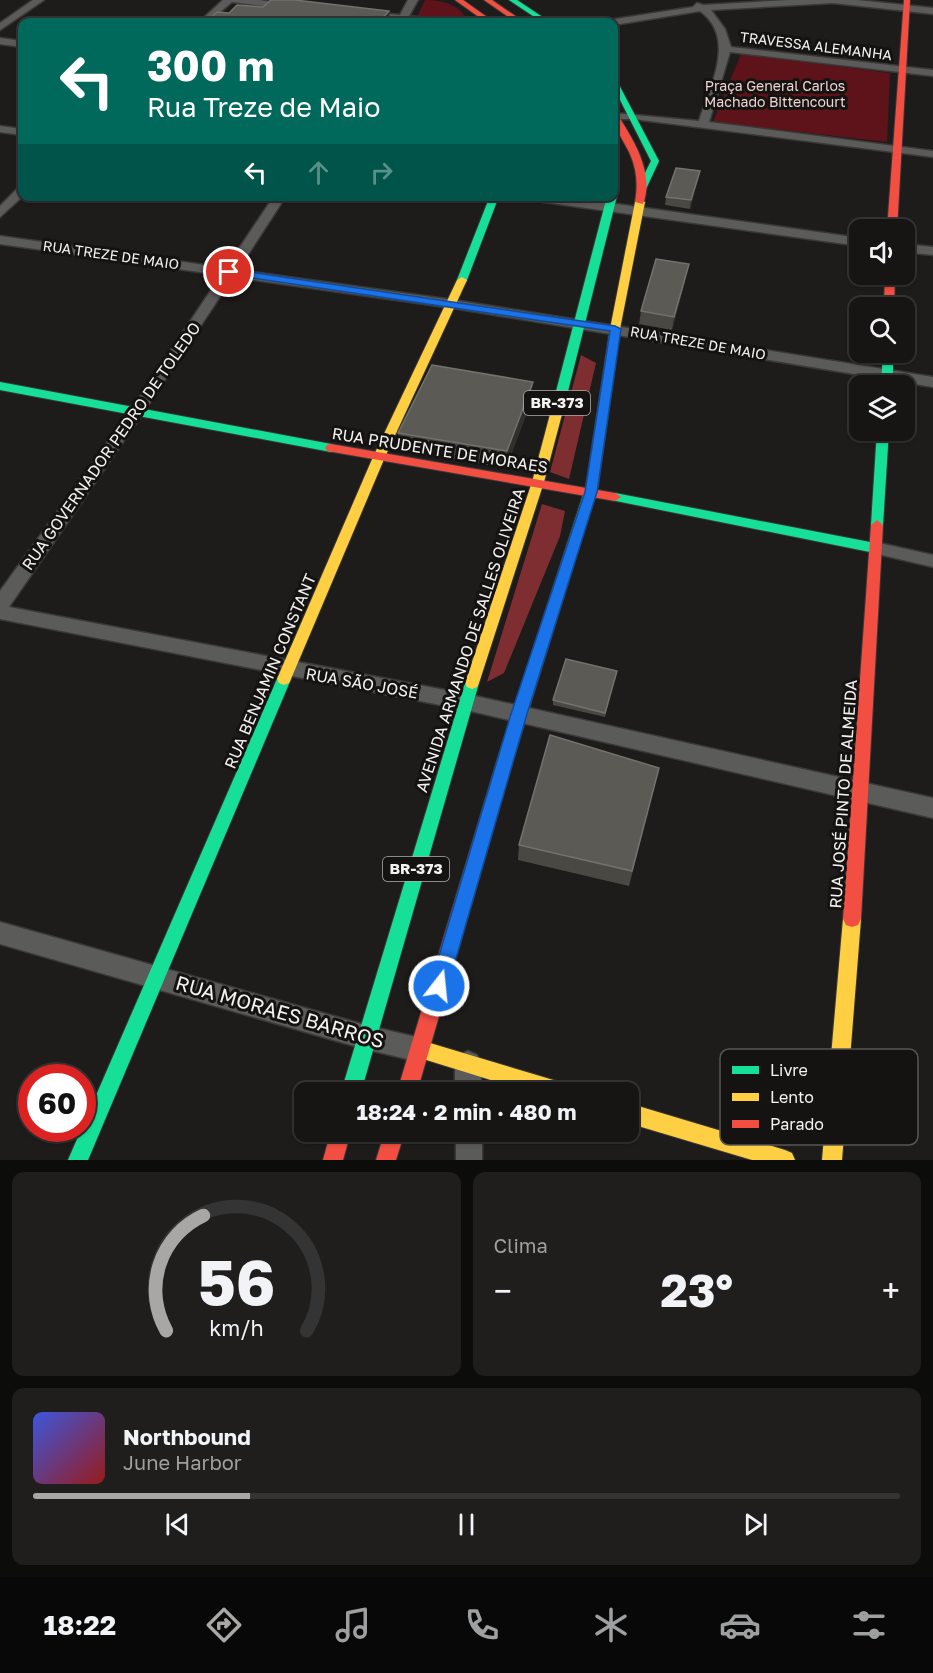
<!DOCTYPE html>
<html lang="pt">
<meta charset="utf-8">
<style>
body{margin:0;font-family:"Golos Text",sans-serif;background:#1f1e1d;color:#f1f3f6;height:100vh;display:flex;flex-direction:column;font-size:22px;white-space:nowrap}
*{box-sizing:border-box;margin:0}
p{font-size:20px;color:#9e9fa0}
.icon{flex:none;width:33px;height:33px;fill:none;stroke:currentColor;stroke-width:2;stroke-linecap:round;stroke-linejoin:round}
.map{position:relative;height:1160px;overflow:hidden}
.side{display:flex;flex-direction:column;gap:12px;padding:12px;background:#0c0c0b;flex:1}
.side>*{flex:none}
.guide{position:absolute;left:18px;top:18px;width:600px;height:183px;border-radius:12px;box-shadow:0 2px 4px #0004,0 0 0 2px #353434;background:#00695c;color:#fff;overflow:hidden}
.buttons{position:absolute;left:849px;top:219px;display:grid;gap:12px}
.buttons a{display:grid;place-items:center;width:66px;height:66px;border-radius:12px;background:#161514;box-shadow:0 2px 4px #0004,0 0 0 2px #353434;font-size:30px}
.speed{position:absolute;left:18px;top:1064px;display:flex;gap:12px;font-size:30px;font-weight:700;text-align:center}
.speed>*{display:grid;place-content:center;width:78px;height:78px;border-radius:50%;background:#161514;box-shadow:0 2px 4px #0004,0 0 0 2px #353434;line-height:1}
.speed .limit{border:9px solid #d22;background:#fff;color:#111}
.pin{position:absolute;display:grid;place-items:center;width:51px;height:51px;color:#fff;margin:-26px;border:3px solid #fff;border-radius:50%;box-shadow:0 2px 6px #0007}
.me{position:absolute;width:66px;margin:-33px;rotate:16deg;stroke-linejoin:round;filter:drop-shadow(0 0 4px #0008)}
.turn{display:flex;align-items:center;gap:21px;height:126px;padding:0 30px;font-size:27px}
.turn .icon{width:78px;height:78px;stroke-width:2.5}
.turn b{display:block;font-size:42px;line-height:51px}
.lanes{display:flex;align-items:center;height:57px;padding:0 30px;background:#0003;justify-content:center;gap:30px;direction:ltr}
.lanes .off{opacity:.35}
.big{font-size:45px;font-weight:700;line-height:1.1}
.side .card{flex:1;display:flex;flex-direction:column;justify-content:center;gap:9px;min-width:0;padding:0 21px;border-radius:12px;background:#1f1e1d}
.side .dial{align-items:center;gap:0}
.dial svg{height:156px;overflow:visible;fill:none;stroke:#353434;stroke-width:7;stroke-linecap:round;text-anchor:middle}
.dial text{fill:#f1f3f6;stroke:none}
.song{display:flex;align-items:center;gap:18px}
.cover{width:72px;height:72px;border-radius:9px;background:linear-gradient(135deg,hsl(230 70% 55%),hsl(0 70% 35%))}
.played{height:6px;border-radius:3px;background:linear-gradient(90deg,#a8a7a5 25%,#353434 25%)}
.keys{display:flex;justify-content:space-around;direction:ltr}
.heat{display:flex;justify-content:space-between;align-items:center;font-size:33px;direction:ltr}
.side .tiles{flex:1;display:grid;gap:12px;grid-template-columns:1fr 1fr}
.card:last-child{grid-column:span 2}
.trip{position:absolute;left:294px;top:1082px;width:345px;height:60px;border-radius:12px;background:#161514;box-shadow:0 2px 4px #0004,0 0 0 2px #353434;font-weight:700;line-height:60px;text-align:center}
.tab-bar{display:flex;height:96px;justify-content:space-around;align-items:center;background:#090808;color:#9e9fa0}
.tab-bar .icon{width:42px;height:42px}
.tab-bar .active{color:#a8a7a5}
.tab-bar b{font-size:27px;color:#f1f3f6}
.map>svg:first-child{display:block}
.green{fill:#5d1319}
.forest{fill:#7e2e30}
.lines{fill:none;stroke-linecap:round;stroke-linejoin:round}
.street-casing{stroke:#3a3938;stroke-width:3}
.fast-casing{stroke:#3a3938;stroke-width:2}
.slow-casing{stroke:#3a3938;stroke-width:2}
.jam-casing{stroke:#3a3938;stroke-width:2}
.street{fill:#5b5b5a;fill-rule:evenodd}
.fast{fill:#16e098;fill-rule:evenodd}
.slow{fill:#ffcf43;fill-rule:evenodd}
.jam{fill:#f24e42;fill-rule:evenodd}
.wall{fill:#494842}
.shaded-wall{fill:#302f2b}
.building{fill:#5b5a55;stroke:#73726d;stroke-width:1.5}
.route{fill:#1a73e8;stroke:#114b97;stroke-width:1.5}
.labels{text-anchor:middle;stroke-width:6;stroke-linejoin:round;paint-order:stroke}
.far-street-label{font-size:14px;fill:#f3f2f0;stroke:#151311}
.far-park-label{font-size:14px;fill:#eed3d1;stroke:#151311}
.shield{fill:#151311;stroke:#b0afad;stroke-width:1.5}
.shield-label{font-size:15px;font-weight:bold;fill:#f3f2f0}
.street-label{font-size:16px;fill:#f3f2f0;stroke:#151311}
.near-street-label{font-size:20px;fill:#f3f2f0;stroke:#151311}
.key{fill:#151311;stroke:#585654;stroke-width:1.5}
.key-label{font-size:16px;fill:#f3f2f0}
</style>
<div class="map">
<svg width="933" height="1160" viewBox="0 0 933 1160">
<rect width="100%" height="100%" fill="#1d1c1b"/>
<path class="green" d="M425 0C443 0 459 4 468 21L417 17Z
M741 54 890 73 887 142 713 122Z"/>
<path class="forest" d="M581 355 596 363 569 479 550 472Z
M542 504 565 511 560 536 504 673 487 682Z"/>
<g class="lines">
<defs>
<path id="street" d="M33 0H44L0 30V23Z
M223 0H260L294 6 289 9 232 2 208 22H199Z
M408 0H418L409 16 435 19 439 22H397L363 15 368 12 400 15Z
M789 0H857L933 8V14L833 3 711 10 725 29 731 47 933 70V76L730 52 709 122 933 151V157L633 119H614V113L699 121C710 86 737 38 700 11L614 25 608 22 609 20 693 7 697 3 703 5Z
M0 38 22 41V47L0 44Z
M0 126 22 129V135L0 132Z
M18 188H22L23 196 0 217V206Z
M274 196H286L238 270 453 300 933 377V387L453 308 233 277 141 416 9 607 466 694 933 798V818L466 710 0 619V591L131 410 221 275 0 244V236L226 268Z
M523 196H559L860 238V246L529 200Z
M904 244 933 247V255L904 252Z
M875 542 933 555V567L869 552 866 548 869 544Z
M0 922 365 1025 429 1040 433 1049 429 1058 420 1062 365 1049 0 944Z
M468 1051 477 1055 481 1064V1092H455V1064L459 1055Z
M456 1131H482V1160H456Z"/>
<path id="fast" d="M509 0H517L550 22H542Z
M614 81H617L659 161 646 189 638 187 651 161 614 88Z
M614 194 617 196 565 403 559 407 555 406 553 403 607 196H614Z
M490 196H499L467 280 466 282H458L457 280Z
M883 352H893V386H881Z
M0 382 331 444 337 448 331 452 0 390Z
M877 430H889L883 525 877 530 871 525Z
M592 482 598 486 515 754 512 759 507 761 502 759 499 754 586 486Z
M615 493 875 543 882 548 875 553 611 500 609 497 611 494Z
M284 673 289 675 291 679 88 1160H68L277 679 279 675Z
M472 677 477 679 479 683 361 1092H341L465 683 467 679Z"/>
<path id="slow" d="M640 199 645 202 620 329 598 486 592 490 586 486 610 329 635 202Z
M462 277 467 280 385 457 291 679 289 683 284 685 279 683 277 679 373 457 457 280Z
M559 399 565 403 544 482 479 683 477 687 472 689 467 687 465 683 532 482 553 403Z
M852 911 858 913 861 919 842 1160H822L843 919 846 913Z
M420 1040 560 1082 567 1085 570 1092H529L420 1058 413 1056 411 1049 413 1042Z
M628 1103 785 1150 792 1153 795 1160H752L628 1123Z"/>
<path id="jam" d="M455 0H463L494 22H486Z
M484 0H492L524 22H516Z
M904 0H910L897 230H887Z
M614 114H617C633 139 655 173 643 204L635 202C638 185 637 170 630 154 624 141 613 127 614 114Z
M885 274H895L894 308H884Z
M331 444 615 493 621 497 615 501 327 451 325 448 327 445Z
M877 520 883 525 861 919 858 925 852 927 846 925 843 919 871 525Z
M507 747 512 749 515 754 417 1092H397L499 754 502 749Z
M331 1131H351L343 1160H323Z
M385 1131H405L396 1160H376Z"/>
</defs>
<use href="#street" class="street-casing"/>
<use href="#fast" class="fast-casing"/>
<use href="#slow" class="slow-casing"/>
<use href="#jam" class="jam-casing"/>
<use href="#street" class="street"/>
<use href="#fast" class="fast"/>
<use href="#slow" class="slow"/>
<use href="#jam" class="jam"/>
</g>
<path class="wall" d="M700 171 698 179 690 209 665 205 666 197Z
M686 277 672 330 639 324 641 311Z
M532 399 506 468 399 450 398 433Z
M617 671 605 717 553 705V700Z
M659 768 629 886 518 860 519 845Z"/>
<path class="shaded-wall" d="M389 11 390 22H379Z
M700 171 698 179 690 209 691 200Z
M689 264 686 277 672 330 674 317Z
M533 382 532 399 506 468 507 451Z"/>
<path class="building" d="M271 0H295L389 11 379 22H206L217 12 229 13 237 5 263 7Z
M676 168 700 171 691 200 666 197Z
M656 259 689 264 674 317 641 311Z
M432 365 533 382 507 451 398 433Z
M566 659 617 671 605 713 553 700Z
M550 735 659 768 632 871 519 845Z"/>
<path class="route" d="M229 269 615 326 621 329 597 492 527 714 448 986 446 992 439 995 433 992 430 986 511 714 585 492 610 331 225 274V270Z"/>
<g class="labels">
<g class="far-street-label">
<text transform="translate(816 46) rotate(7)" y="5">TRAVESSA ALEMANHA</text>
<text transform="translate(111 255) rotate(8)" y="5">RUA TREZE DE MAIO</text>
<text transform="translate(698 343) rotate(10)" y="5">RUA TREZE DE MAIO</text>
</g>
<g class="far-park-label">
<text x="775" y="91">Praça General Carlos<tspan x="775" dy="16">Machado Bittencourt</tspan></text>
</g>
<g class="shield">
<rect x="524" y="391" width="66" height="24" rx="4.5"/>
<rect x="383" y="857" width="66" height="24" rx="4.5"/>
</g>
<g class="shield-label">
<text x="557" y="408">BR-373</text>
<text x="416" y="874">BR-373</text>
</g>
<g class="street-label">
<text transform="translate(111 446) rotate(-55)" y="6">RUA GOVERNADOR PEDRO DE TOLEDO</text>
<text transform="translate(440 450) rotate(9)" y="6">RUA PRUDENTE DE MORAES</text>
<text transform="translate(470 640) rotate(-72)" y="6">AVENIDA ARMANDO DE SALLES OLIVEIRA</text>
<text transform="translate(270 671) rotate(-67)" y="6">RUA BENJAMIN CONSTANT</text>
<text transform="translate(362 683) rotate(10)" y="6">RUA SÃO JOSÉ</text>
<text transform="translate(843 794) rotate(-86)" y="6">RUA JOSÉ PINTO DE ALMEIDA</text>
</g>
<g class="near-street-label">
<text transform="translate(280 1012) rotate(16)" y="7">RUA MORAES BARROS</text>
</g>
</g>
<rect x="720" y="1049" width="198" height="96" rx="9" class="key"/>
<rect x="732" y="1066" width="27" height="8" fill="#16e098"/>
<rect x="732" y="1093" width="27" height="8" fill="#ffcf43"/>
<rect x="732" y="1120" width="27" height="8" fill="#f24e42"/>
<g class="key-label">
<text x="770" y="1076">Livre</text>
<text x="770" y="1103">Lento</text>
<text x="770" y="1130">Parado</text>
</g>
</svg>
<div class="buttons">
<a><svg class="icon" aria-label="sound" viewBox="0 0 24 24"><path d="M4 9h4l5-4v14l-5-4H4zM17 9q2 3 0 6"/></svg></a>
<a><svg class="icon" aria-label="search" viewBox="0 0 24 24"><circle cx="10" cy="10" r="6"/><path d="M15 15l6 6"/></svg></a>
<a><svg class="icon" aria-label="layers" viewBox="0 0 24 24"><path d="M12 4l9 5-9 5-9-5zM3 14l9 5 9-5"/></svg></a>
</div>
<div class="speed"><div class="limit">60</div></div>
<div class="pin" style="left:229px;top:272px;background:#d93025"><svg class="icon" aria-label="arrive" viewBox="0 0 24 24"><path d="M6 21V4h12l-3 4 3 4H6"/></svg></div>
<svg class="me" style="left:439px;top:986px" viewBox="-20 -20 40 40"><circle r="17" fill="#1a73e8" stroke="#fff" stroke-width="3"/><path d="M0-11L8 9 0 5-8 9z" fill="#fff"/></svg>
<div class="trip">18:24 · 2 min · 480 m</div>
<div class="guide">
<div class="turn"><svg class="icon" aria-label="left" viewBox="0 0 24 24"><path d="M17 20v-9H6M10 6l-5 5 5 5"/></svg><div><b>300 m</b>Rua Treze de Maio</div></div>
<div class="lanes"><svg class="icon" aria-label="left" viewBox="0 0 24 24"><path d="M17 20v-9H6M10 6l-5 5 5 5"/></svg><svg class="icon off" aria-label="ahead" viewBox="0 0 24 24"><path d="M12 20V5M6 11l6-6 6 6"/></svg><svg class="icon off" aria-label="right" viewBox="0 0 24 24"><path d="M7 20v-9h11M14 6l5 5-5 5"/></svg></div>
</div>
</div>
<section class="side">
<div class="tiles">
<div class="card dial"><svg viewBox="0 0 100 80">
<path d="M14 69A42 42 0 1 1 86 69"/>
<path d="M14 69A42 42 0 0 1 33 10" stroke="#a8a7a5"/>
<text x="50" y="56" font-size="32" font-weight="700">56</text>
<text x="50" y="72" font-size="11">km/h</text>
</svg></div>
<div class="card"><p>Clima</p>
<div class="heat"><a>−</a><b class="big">23°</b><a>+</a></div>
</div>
<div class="card">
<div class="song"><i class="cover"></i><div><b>Northbound</b><p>June Harbor</p></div></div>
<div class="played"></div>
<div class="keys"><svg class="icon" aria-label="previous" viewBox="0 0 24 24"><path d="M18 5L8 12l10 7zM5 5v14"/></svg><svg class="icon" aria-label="pause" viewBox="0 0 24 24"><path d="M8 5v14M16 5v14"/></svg><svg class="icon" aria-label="next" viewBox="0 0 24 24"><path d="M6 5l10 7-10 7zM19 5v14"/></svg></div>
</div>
</div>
</section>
<nav class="tab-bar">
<b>18:22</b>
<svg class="icon active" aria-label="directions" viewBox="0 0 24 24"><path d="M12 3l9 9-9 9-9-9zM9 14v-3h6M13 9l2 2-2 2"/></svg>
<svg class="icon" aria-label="music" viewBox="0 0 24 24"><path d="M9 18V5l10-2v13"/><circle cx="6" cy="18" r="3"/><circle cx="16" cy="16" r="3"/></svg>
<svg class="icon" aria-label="phone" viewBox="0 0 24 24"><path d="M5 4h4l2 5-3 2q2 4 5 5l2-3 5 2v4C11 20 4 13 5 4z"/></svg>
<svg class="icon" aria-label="climate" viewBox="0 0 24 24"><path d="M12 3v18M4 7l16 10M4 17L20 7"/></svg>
<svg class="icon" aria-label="car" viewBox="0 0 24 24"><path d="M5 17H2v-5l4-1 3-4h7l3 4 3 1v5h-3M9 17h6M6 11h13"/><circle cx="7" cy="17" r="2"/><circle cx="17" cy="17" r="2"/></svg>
<svg class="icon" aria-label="filters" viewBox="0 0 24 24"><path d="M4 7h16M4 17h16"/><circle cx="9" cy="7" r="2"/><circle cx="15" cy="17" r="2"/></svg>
</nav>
